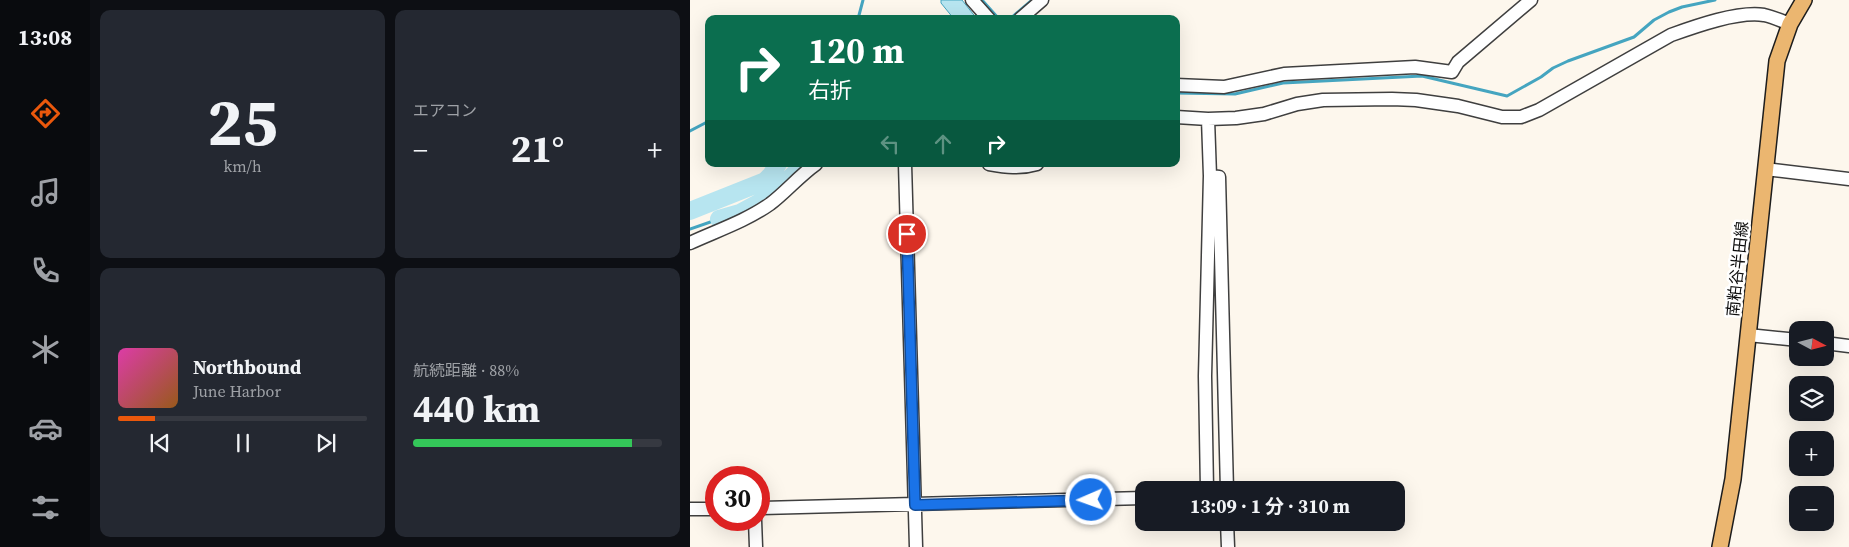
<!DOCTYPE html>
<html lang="ja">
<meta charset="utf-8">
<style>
body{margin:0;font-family:"Source Serif 4","Noto Sans JP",serif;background:#242831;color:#f1f3f6;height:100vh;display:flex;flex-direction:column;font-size:19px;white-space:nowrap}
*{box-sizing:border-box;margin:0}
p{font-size:16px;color:#9ea1a6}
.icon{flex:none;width:28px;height:28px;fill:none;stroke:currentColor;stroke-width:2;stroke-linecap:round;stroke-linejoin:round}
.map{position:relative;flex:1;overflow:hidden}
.panel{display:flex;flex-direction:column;gap:10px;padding:10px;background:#0d0f14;width:600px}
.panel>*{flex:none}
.hud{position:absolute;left:15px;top:15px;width:475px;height:152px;border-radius:10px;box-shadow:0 5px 20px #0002;background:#0b6e4f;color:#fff;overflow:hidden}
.needle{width:32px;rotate:97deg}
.tools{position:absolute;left:1099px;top:321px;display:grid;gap:10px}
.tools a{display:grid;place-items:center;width:45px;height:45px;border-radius:10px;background:#171b24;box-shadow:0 5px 20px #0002;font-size:25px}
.speed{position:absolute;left:15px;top:466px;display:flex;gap:10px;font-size:25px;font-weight:700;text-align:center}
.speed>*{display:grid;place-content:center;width:65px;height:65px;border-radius:50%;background:#171b24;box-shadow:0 5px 20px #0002;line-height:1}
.speed .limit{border:8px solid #d22;background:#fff;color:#111}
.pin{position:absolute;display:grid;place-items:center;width:42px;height:42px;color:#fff;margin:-21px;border:2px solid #fff;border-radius:50%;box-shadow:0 1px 5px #0007}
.me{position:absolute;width:55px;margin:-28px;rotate:268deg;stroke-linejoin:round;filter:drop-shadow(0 0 4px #0008)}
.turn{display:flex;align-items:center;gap:18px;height:105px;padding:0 20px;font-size:22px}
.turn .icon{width:65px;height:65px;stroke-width:2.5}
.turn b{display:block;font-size:35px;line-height:42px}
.lanes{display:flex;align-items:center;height:48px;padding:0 20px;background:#0003;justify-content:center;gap:25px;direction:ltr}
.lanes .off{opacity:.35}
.big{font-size:38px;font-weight:700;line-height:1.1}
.panel .widget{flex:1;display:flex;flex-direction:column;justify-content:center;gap:8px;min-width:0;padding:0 18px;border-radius:10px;background:#242831}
.panel .dial{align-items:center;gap:0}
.dial b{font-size:65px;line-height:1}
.song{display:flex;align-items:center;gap:15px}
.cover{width:60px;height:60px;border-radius:8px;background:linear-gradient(135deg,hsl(320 70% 55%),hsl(30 70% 35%))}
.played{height:5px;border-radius:2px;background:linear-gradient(90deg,#ea580c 15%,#363941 15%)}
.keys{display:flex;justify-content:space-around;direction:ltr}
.heat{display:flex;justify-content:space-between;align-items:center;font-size:28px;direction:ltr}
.charge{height:8px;border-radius:4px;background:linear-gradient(90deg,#34c759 88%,#363941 0)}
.panel .tiles{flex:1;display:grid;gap:10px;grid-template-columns:repeat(2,1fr)}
.trip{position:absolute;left:445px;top:481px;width:270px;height:50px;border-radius:10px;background:#171b24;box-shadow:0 5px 20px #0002;font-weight:700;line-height:50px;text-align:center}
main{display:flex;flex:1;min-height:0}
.menu{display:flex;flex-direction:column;width:90px;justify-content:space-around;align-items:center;background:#090b0e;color:#9ea1a6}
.menu .icon{width:35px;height:35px}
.menu .on{color:#ea580c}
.menu b{font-size:22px;color:#f1f3f6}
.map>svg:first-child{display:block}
.water{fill:#b7e5f0;stroke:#45a5c0}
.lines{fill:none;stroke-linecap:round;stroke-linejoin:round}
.stream{stroke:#45a5c0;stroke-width:3}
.river{stroke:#b7e5f0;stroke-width:18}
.minor-casing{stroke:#3f3f3f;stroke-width:15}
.major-casing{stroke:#1d1d1d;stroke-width:18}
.minor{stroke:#fff;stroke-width:12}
.major{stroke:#ebb670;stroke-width:15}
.route-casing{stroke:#114b97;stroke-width:12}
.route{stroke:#1a73e8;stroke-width:9}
.labels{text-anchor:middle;stroke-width:5;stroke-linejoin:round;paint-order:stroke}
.street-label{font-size:16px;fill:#0c0c0c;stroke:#fff}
</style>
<main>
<nav class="menu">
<b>13:08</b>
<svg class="icon on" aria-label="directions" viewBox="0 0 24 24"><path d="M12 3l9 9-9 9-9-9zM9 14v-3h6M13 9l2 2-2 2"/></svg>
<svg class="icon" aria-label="music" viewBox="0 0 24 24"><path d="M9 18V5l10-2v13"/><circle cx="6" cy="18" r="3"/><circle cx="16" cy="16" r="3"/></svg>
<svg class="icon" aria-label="phone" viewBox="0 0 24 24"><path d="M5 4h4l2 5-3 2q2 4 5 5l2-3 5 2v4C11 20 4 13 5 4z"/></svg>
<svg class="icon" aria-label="climate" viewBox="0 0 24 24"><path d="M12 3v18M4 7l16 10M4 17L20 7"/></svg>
<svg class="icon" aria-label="car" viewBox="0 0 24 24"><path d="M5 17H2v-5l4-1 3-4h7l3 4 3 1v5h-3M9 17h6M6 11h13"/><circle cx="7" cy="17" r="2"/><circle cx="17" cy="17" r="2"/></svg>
<svg class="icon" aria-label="filters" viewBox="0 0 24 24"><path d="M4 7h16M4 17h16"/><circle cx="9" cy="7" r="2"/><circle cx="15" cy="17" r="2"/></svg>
</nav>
<section class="panel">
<div class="tiles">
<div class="widget dial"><b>25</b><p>km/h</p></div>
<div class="widget"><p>エアコン</p>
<div class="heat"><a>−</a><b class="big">21°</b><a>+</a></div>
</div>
<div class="widget">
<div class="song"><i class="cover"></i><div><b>Northbound</b><p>June Harbor</p></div></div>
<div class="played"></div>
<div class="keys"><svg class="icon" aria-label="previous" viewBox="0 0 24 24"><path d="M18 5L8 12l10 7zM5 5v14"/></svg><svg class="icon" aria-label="pause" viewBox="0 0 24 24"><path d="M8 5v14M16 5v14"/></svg><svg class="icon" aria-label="next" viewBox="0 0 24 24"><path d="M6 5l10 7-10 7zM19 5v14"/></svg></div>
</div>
<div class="widget"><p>航続距離 · 88%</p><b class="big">440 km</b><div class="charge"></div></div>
</div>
</section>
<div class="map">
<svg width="1159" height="547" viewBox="0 0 1159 547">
<rect width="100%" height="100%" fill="#fdf7ed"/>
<path class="water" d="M251 0H272L287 19H264L251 3Z"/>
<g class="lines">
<path class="stream" d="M292 0 309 19
M168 19 173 0
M320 19 342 0
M486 93 545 94 593 83 732 76 817 96 851 77 863 68 878 61 944 37 964 20 979 12 992 7 1025 0
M0 131 19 121
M0 229 29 219"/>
<path class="river" d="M0 211 75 181 81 175 88 164
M29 219 50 213 83 195 114 164"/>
<defs>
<path id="minor" d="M282 0 299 19
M330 19 352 0
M486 85 534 87 594 74 725 67 762 72 768 62 841 0
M486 117 518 119 546 118 574 114 607 104 633 100 702 99 726 100 768 106 812 117H831L849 110 981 35C1006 26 1048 11 1074 15 1083 17 1092 21 1100 24
M215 164 226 547
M299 164C316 167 330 169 347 164
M1075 169 1159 179
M520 176 529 177 537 490
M0 243C26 231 56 221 80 204 96 192 109 176 126 164
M1058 335 1108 340
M1135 343 1159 346
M517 490 515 376 520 176 518 119
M69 508 454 498
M0 509H26
M65 520 66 547
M537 522 538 547"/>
<path id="major" d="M1030 547 1043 479 1087 61 1100 24 1114 0"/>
</defs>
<use href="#minor" class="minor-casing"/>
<use href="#major" class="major-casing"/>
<use href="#minor" class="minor"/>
<use href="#major" class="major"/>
</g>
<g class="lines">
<defs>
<path id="route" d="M217 234 225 505 401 500"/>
</defs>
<use href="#route" class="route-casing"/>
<use href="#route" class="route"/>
</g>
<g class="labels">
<g class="street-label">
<text transform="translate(1047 269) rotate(-84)" y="6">南粕谷半田線</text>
</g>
</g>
</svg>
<div class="tools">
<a><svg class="needle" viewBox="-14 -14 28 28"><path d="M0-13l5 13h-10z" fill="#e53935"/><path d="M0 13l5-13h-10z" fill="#9ea1a6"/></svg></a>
<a><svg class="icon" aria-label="layers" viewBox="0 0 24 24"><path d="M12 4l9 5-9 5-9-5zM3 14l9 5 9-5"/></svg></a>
<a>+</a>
<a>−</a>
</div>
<div class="speed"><div class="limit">30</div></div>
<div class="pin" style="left:217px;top:234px;background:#d93025"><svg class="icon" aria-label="arrive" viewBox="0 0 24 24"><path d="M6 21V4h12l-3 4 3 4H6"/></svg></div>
<svg class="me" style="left:401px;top:500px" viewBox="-20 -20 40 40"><circle r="17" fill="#1a73e8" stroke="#fff" stroke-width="3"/><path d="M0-11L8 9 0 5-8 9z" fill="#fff"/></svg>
<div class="trip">13:09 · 1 分 · 310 m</div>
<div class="hud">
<div class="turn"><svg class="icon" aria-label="right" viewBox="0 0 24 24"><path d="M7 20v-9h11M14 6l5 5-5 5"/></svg><div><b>120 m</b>右折</div></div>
<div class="lanes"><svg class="icon off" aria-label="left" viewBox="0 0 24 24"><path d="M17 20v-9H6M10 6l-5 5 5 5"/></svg><svg class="icon off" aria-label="ahead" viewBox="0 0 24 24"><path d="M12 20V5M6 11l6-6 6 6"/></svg><svg class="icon" aria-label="right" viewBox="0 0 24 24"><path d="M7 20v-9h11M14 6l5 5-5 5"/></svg></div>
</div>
</div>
</main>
